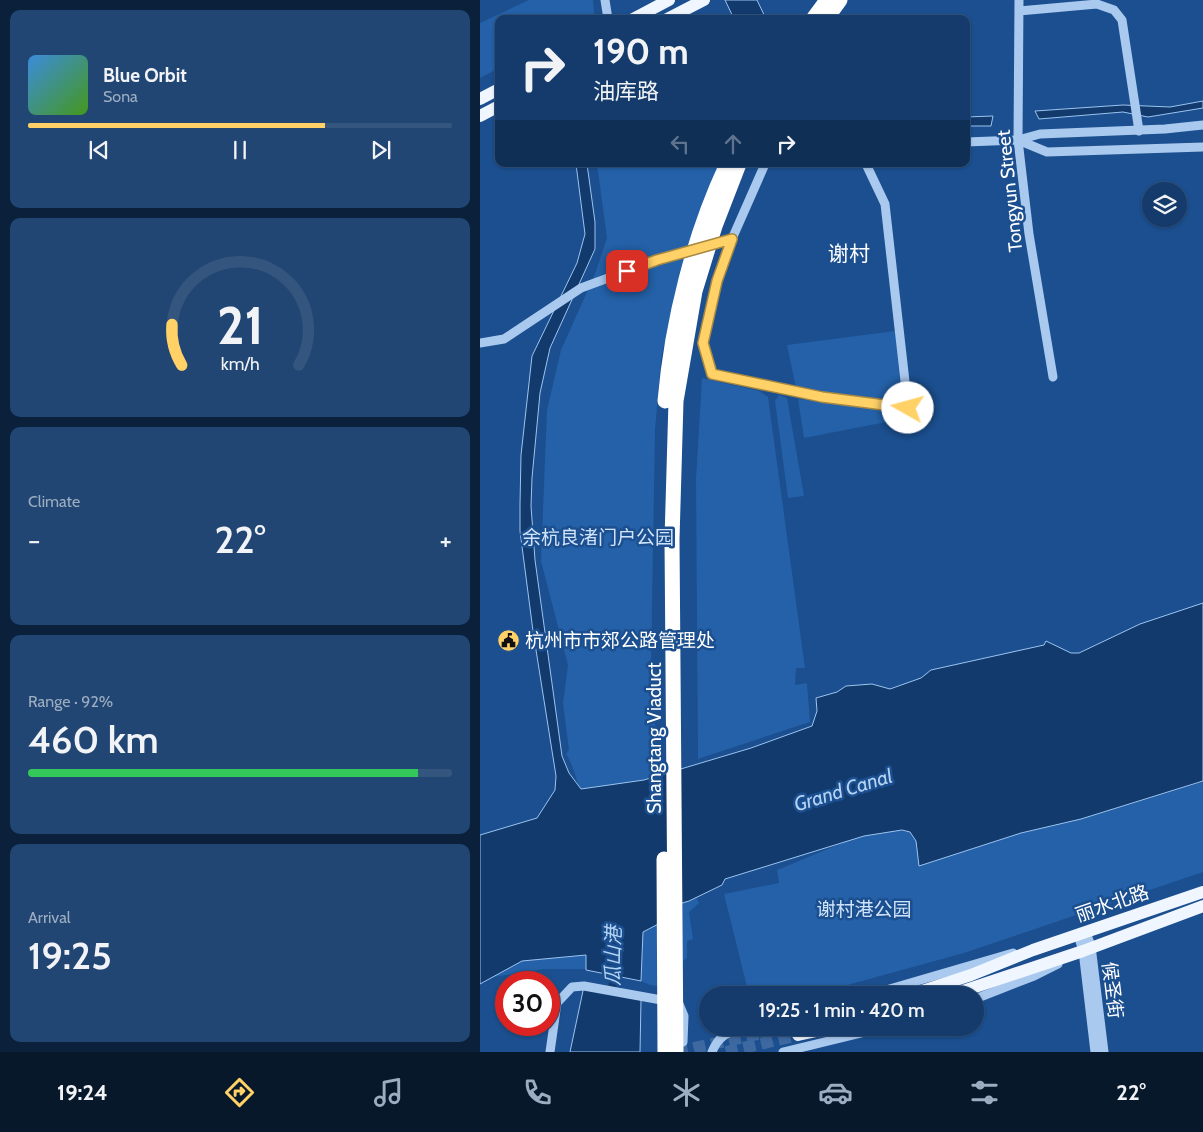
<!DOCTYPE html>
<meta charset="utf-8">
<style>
body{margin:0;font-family:Cabin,"Noto Sans SC",sans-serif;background:#214673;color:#f1f3f6;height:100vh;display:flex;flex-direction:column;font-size:19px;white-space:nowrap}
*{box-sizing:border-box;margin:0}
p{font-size:16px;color:#9dadc1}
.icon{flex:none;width:28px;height:28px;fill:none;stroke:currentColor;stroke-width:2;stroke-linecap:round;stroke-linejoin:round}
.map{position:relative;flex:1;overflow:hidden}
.sheet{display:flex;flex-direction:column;gap:10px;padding:10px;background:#0b203b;width:480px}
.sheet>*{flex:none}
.top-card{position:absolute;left:15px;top:15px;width:475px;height:152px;border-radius:10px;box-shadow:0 1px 4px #0004,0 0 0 1px #33557e;background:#143b6b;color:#f1f3f6;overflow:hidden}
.fabs{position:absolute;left:662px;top:182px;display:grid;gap:10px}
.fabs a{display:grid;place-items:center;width:45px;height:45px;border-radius:50%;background:#143b6b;box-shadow:0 1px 4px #0004,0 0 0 1px #33557e;font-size:25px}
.speed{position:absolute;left:15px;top:971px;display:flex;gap:10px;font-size:25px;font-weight:700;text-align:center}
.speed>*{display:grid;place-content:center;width:65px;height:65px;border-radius:50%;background:#143b6b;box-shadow:0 1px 4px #0004,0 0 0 1px #33557e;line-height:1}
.speed .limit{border:8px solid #d22;background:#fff;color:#111}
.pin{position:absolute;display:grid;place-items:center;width:42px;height:42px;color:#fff;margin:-21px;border-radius:10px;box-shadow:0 2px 8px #0006}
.me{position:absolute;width:55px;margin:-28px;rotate:277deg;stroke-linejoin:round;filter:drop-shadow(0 0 4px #0008)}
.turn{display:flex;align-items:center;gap:18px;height:105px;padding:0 15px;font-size:22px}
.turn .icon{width:65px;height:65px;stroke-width:2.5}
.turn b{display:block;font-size:35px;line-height:42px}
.lanes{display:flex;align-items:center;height:48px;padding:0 15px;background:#0003;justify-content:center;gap:25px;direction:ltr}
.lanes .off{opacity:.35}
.big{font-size:38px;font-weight:600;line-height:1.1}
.sheet .widget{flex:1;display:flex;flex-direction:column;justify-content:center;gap:8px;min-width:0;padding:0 18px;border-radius:10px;background:#214673}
.sheet .dial{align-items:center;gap:0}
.dial svg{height:130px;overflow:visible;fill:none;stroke:#33557e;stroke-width:7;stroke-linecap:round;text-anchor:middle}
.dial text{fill:#f1f3f6;stroke:none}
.song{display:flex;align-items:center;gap:15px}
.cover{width:60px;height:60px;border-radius:8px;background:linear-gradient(135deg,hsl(210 70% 55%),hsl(100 70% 35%))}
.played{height:5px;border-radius:2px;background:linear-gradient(90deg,#ffd166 70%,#33557e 70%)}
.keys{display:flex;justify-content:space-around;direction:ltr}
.heat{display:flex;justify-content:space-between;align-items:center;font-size:28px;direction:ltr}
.charge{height:8px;border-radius:4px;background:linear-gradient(90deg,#34c759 92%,#33557e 0)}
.trip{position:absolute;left:219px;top:986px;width:285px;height:50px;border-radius:25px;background:#143b6b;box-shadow:0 1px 4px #0004,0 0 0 1px #33557e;font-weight:600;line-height:50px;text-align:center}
.tab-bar{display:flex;height:80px;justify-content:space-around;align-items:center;background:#08182b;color:#9dadc1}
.tab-bar .icon{width:35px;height:35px}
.tab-bar .on{color:#ffd166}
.tab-bar b{font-size:22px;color:#f1f3f6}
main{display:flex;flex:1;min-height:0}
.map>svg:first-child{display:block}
.green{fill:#2461a8}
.water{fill:#123a6d;stroke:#9cc4f0}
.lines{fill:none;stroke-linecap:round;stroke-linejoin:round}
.canal{stroke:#123a6d;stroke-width:8}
.major-tunnel{stroke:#3d69a0;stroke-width:12;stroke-dasharray:12 6;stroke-linecap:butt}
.minor{stroke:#a9c9ee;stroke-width:9}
.major{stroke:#f0f6ff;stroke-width:12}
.highway{stroke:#fff;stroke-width:15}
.highway-bridge{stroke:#fff;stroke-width:15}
.route-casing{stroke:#a68842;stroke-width:12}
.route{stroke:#ffd166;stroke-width:9}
.labels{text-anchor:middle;stroke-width:5;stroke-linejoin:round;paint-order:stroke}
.street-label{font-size:19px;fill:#fff;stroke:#1b4f8f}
.park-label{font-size:19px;fill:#cfe3fa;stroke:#1b4f8f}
.poi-label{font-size:19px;fill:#fff;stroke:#1b4f8f;text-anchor:start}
.water-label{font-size:20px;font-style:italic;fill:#b5d3f5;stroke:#1b4f8f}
.quarter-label{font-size:21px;fill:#fff;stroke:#1b4f8f}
</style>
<main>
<section class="sheet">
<div class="widget">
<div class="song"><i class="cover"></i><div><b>Blue Orbit</b><p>Sona</p></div></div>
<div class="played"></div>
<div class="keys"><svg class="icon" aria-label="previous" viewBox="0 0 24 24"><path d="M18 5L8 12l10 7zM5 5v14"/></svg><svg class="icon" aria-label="pause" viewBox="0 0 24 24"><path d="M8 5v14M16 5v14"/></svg><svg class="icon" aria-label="next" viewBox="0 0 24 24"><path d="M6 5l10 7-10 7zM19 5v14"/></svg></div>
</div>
<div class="widget dial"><svg viewBox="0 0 100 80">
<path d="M14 69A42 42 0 1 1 86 69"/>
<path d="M14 69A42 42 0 0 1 8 44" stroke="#ffd166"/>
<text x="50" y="56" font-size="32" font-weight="700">21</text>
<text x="50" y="72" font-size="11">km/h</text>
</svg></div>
<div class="widget"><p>Climate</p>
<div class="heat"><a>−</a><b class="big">22°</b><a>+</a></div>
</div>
<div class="widget"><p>Range · 92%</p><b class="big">460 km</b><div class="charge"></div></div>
<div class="widget"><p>Arrival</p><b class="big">19:25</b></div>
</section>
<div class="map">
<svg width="723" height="1052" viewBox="0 0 723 1052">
<rect width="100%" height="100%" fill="#1b4f8f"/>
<path class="green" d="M49 0H113L114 13 111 19H19V68L0 78V23Z
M117 164H238L204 265 188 345H184L181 359 175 430 171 669 176 672 174 784 105 805C99 790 94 765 86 754L89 750 83 703 88 665 61 561 67 410 81 350 115 274 127 238Z
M415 331 422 403 316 388 307 345Z
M222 378 279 391 288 397 325 668H316L315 685 327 683 330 722 218 759 216 479Z
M299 395 307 398 324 496 308 498 295 401Z
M318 399 422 412V419L324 438Z
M723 782V872L484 953 331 995H269L244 894 299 883 297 870C334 856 391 825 430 832L436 841 439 866 541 833 601 819Z
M216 897 219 903 209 912 213 939 207 941V958L203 961 202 989 170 985 161 981 163 932 188 919V907Z
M107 955 106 969H64L13 977 42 961Z"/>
<path class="water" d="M245 0H277L286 19H254Z
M723 101V108L668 117 643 112 559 119 555 111 643 105 690 107Z
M513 116 511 126H486V117Z
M96 164H107L115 222V249L70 348 60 393 52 478 51 506 55 560 82 756 89 773 101 789 164 780 271 748 332 726 337 711 336 698 357 692 366 686 392 684 410 689 441 678 451 670 564 645 566 641 591 653H599L660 624 723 603V781L601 819 541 833 439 866 436 841 430 832 422 830 384 836 245 879 242 885 209 901 189 907 188 919 163 932 161 981 106 970V955L42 961 0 984V835L57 818 75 790 76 776 53 631 40 531V504L41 455 52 356 97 263 105 234Z
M104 986 161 1000 160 1052H90Z"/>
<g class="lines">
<path class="canal" d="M132 995 134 966"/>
<path class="major-tunnel" d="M196 1052 305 1028
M246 1052 318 1035"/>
<path class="minor" d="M125 0 128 19
M539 0 538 140 549 234 573 377
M539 11 617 4 634 10 642 20 659 131
M538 140 567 152 723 147
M486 142 538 140 560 134 685 129 723 125
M285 164 252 239 237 281 223 343 232 374 342 397 428 408 405 204 386 164
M0 343 24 339 101 288 177 260 252 239
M606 932 611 946 624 1052
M598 935 603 951 615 1052
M389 995 533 953
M495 999 554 976 578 964
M199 1004 204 1016 203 1042
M70 1052 77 1003 92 987 104 986 187 1001
M232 1052C238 1037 247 1032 262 1028
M303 1052 402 1028"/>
<path class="major" d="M153 19 189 0
M187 19 224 0
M0 99 19 89
M0 116 19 106
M430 995 491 975 553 950 723 892
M471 995 603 951 723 906
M318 1035 350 1028"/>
<path class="highway" d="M333 19 347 0
M346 19 360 0"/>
<path class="highway-bridge" d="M185 401C192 321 213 237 247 164
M184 859 185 1052
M196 1052 192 539 196 401 215 291 235 226 259 164"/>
</g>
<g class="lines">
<defs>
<path id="route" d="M147 271 177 260 252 239 237 281 223 343 232 374 342 397 428 408"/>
</defs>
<use href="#route" class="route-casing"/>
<use href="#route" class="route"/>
</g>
<defs>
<symbol id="civic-disc" viewBox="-11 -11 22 22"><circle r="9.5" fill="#ffd166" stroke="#1b4f8f"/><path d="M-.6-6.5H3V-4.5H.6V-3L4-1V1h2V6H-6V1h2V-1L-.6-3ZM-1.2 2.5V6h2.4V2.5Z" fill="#111"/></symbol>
</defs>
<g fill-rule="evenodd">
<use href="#civic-disc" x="16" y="628" width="25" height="25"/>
</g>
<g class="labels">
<g class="street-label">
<text transform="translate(529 191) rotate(-96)" y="7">Tongyun Street</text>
<text transform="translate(174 738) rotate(-90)" y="7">Shangtang Viaduct</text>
<text transform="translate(632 903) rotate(-19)" y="7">丽水北路</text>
<text transform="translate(633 990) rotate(83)" y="7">候圣街</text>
</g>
<g class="park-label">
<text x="118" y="544">余杭良渚门户公园</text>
<text x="384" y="916">谢村港公园</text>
</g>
<g class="poi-label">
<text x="45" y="647">杭州市市郊公路管理处</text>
</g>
<g class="water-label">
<text transform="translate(363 790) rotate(-17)" y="7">Grand Canal</text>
<text transform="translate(133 956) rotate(-89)" y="7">瓜山港</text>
</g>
<g class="quarter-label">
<text x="369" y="261">谢村</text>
</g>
</g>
</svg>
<div class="fabs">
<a><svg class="icon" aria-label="layers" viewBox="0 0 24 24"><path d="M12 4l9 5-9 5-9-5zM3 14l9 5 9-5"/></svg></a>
</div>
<div class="speed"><div class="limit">30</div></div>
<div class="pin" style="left:147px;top:271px;background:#d93025"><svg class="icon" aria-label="arrive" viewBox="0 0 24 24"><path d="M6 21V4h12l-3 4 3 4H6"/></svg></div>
<svg class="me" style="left:428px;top:408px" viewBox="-20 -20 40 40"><circle r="19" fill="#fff"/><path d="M0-13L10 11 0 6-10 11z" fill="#ffd166"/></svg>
<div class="trip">19:25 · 1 min · 420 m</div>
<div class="top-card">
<div class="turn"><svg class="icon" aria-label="right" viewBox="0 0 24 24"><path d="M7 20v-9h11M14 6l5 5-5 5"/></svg><div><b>190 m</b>油库路</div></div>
<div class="lanes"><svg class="icon off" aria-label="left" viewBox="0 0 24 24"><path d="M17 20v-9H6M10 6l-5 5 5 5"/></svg><svg class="icon off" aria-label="ahead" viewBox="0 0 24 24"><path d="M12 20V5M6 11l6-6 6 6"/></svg><svg class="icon" aria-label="right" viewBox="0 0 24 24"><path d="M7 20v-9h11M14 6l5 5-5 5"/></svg></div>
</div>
</div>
</main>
<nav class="tab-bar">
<b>19:24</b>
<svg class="icon on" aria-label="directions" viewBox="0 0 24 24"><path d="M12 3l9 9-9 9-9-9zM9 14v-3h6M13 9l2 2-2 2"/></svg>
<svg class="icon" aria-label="music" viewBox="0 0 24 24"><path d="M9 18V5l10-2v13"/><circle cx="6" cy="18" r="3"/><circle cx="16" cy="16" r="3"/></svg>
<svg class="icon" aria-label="phone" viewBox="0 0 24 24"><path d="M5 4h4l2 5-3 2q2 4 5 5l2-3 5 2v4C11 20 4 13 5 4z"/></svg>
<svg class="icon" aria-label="climate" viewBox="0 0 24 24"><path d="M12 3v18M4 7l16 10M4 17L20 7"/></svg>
<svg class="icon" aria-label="car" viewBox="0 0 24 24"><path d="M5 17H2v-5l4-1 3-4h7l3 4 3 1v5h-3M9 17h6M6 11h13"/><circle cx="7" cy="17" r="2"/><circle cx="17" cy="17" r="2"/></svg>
<svg class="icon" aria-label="filters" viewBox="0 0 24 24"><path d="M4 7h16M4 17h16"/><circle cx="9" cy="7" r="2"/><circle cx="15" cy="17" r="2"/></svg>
<b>22°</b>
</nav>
